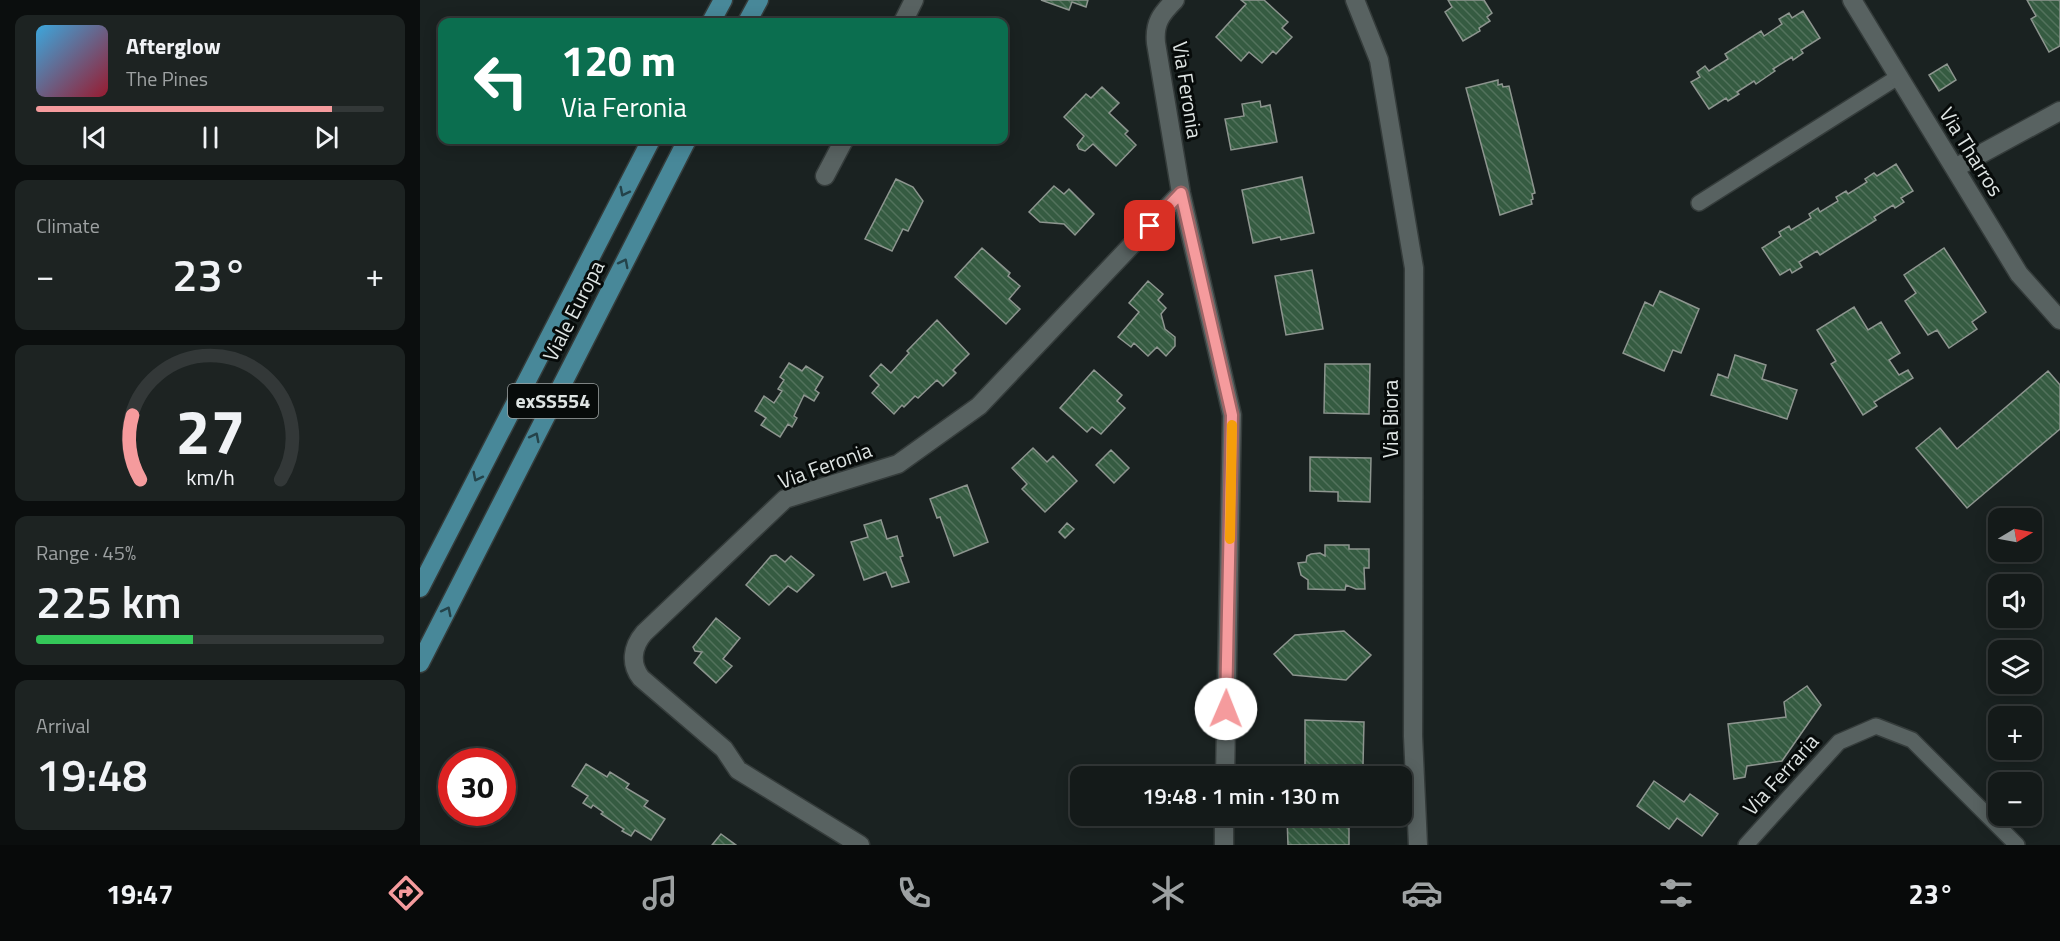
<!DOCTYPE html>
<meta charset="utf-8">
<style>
body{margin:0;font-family:"Titillium Web",sans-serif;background:#1d2322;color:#f1f3f6;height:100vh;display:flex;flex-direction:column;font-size:22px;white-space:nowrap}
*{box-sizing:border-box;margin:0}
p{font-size:20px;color:#9da1a2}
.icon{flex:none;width:33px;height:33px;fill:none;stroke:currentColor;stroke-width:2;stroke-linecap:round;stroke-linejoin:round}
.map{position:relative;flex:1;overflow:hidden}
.sheet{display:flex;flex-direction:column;gap:15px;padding:15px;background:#0b0e0e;width:420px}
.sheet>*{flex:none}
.guide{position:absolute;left:18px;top:18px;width:570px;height:126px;border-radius:12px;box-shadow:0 3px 15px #0003,0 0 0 2px #333838;background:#0b6e4f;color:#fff;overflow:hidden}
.needle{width:39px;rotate:80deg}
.tools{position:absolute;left:1568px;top:508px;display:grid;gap:12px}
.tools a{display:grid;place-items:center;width:54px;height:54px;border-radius:12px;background:#141a19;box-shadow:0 3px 15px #0003,0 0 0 2px #333838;font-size:30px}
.speed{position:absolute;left:18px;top:748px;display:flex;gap:12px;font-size:30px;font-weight:700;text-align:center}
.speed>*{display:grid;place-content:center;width:78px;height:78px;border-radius:50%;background:#141a19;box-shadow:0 3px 15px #0003,0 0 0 2px #333838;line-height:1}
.speed .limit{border:9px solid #d22;background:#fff;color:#111}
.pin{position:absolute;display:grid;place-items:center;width:51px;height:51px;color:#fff;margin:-26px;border-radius:12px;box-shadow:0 3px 9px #0006}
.me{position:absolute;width:66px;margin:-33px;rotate:1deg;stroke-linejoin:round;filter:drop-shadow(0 0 4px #0008)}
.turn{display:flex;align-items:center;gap:21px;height:126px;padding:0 24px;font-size:27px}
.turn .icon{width:78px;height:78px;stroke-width:2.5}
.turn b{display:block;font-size:42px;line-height:51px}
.big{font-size:45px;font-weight:600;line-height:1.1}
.sheet .widget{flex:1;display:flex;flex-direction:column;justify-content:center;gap:9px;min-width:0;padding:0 21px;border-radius:12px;background:#1d2322}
.sheet .dial{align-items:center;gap:0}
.dial svg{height:156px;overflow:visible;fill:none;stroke:#333838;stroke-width:7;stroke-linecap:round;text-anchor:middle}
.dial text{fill:#f1f3f6;stroke:none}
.song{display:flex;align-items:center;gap:18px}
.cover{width:72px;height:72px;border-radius:9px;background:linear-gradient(135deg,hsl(200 70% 55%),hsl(350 70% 35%))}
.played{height:6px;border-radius:3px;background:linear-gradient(90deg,#f59b9d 85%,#333838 85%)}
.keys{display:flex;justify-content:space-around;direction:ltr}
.heat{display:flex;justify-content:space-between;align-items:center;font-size:33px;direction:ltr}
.charge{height:9px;border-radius:4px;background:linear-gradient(90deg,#34c759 45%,#333838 0)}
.trip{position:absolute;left:650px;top:766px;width:342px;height:60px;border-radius:12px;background:#141a19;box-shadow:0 3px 15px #0003,0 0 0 2px #333838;font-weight:600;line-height:60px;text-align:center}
.tabs{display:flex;height:96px;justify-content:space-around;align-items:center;background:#080a0a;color:#9da1a2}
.tabs .icon{width:42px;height:42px}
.tabs .active{color:#f59b9d}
.tabs b{font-size:27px;color:#f1f3f6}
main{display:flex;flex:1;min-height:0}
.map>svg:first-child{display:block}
.building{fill:url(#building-back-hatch);stroke:#8d958f;stroke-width:1.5}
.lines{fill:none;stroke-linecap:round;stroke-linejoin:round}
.lane-casing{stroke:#353c3b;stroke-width:18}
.street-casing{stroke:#353c3b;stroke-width:21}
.primary-casing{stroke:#353c3b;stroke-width:21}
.lane{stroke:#586261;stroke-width:15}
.street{stroke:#586261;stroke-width:18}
.primary{stroke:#488899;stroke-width:18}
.oneway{stroke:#24434a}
.route-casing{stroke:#9f6566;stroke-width:15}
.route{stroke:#f59b9d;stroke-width:10}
.slow{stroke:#f59e0b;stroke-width:10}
.labels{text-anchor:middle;stroke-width:6;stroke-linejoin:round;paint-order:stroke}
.shield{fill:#070b0a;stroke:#9ea3a2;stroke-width:1.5}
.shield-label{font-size:20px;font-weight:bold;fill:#dee4e3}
.street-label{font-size:21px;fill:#dee4e3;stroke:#070b0a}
</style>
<main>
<section class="sheet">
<div class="widget">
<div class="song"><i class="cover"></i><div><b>Afterglow</b><p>The Pines</p></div></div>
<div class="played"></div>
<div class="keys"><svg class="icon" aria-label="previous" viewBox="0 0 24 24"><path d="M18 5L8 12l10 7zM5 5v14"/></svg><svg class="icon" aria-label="pause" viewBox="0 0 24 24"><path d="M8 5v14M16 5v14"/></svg><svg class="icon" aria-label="next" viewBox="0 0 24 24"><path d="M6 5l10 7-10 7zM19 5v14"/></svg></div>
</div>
<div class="widget"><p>Climate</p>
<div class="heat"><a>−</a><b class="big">23°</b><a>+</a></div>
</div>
<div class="widget dial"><svg viewBox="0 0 100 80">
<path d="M14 69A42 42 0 1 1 86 69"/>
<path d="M14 69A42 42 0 0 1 10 36" stroke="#f59b9d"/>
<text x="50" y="56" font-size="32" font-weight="700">27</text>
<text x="50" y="72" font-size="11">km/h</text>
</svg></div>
<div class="widget"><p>Range · 45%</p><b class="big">225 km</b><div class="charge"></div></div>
<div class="widget"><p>Arrival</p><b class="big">19:48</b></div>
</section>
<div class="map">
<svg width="1640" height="845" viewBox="0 0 1640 845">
<defs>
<pattern id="building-back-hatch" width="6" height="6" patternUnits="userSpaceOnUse" patternTransform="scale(1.5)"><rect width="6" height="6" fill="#355b41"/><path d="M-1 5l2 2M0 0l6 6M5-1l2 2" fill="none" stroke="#52725c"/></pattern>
</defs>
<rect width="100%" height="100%" fill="#1a2221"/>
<path class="building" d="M621 0H668L666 7 652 2 649 10Z
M821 0H844L868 22 862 28 872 37 856 54 853 51 842 63 829 52 821 61 796 37 826 4Z
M1028 0H1064L1072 13 1067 17 1070 21 1059 28 1060 31 1043 41 1025 12 1032 7Z
M1607 0H1640V46L1629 52 1611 19 1616 16Z
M1383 11 1400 38 1381 50 1383 53 1373 60 1372 57 1353 69 1355 71 1336 84 1334 81 1317 92 1319 94 1308 101 1306 98 1289 109 1271 82 1280 77 1277 72 1285 66 1289 71 1308 59 1305 54 1341 31 1344 36 1362 24 1359 19 1369 13 1372 18Z
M584 57 589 62 584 75Z
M1527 64 1536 80 1519 91 1509 75Z
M1078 80V85L1082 84 1083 87 1089 86 1115 193 1112 194 1113 199 1111 200 1112 204 1080 215 1046 88Z
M682 87 699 103 689 113 708 131 705 134 716 145 696 166 673 144 665 151 659 149 657 145 664 136 644 117 666 94 671 98Z
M840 101 841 107 850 105 857 142 811 150 805 119 824 116 822 104Z
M1476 164 1493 191 1481 198 1484 202 1475 208 1473 205 1454 217 1456 220 1400 255 1397 251 1379 262 1382 267 1372 273 1370 269 1360 275 1342 248 1361 236 1359 232 1369 226 1371 230 1391 218 1389 214 1398 208 1400 212 1418 201 1416 197 1426 191 1428 194 1447 182 1445 179 1454 173 1457 176Z
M882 177 894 233 861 240 860 237 833 243 822 190Z
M476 179 493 187 503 201 488 231 483 229 472 251 445 239Z
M634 186 644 194 649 189 674 214 655 235 644 224 620 222 609 212Z
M562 248 590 273 588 276 600 286 589 299 600 309 586 324 535 277Z
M1524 248 1566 312 1552 322 1557 329 1529 348 1517 330 1508 335 1485 301 1496 293 1484 275Z
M892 270 903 329 866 335 855 276Z
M728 281 743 294 738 300 746 308 741 314 745 329 755 337V346L746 356 737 347 728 356 714 343 711 347 698 337 719 312 709 303Z
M1240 291 1279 309 1261 353 1253 350 1244 371 1203 353 1225 302 1233 306Z
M1434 307 1448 330 1461 322 1480 353 1469 360 1479 375 1488 370 1493 378 1454 402 1457 406 1443 415 1411 364 1416 361 1397 330Z
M517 320 549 354 533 370 536 373 523 386 517 380 498 398 495 396 484 407 482 405 474 414 452 393 459 385 450 376 461 364 471 373 489 353 487 351Z
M1315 355 1346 365 1342 379 1377 390 1367 419 1291 395 1298 374 1308 378Z
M369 363 382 371 386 366 403 377 395 390 399 393 394 401 384 395 374 416 377 418 372 427 368 424 360 437 341 425 346 418 335 411 344 396 354 403 362 391 358 389 364 380 360 377Z
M905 364H950L949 414 904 413Z
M674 370 702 395 697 401 705 408 681 434 672 427 667 432 640 408Z
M1628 371 1640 385V429L1547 508 1496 448 1520 428 1537 449Z
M613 448 627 462 633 456 657 481 625 512 602 489 607 484 592 468Z
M691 450 709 468 694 483 676 465Z
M890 457 951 458 950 502 918 501V492L890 491Z
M547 485 568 542 534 556 520 517 517 518 510 499Z
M461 520 467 539 477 536 483 556 480 557 489 582 472 587 466 572 444 580 431 542 448 537 444 525Z
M647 523 654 529 645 538 639 532Z
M905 545H929V549H949V568H944L945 589H936L926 585 925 590 888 589V580L881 575 878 563 886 562 887 556 891 554 900 553 905 556Z
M356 555 365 562 371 556 394 575 377 592 368 586 349 605 326 585 351 556Z
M296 618 320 638 303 659 312 666 296 683 274 663 282 652 275 651 273 647Z
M924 631 951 655 926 680 873 675 854 654 875 635Z
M1387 686 1401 705 1362 761 1327 766 1325 777 1314 779 1308 724 1366 717 1364 702Z
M885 720 944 722 943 766 885 765Z
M166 764 187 777 190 772 209 784 206 788 228 801 224 806 245 819 231 840 215 830 211 836 202 831 204 829 181 814 183 812 173 805 171 808 163 803 168 796 152 786Z
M1234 781 1264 802 1270 794 1298 814 1282 836 1257 818 1249 829 1217 806Z
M881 816H929V845H868L867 817Z
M301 834 316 845H292Z"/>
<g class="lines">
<defs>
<path id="lane" d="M1279 203 1478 77
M1326 845 1419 742 1456 726 1492 740 1597 845"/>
<path id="street" d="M755 0C741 14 734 23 736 43L761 193 812 415 805 777
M935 0 959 60 994 268 993 736 998 845
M1432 0 1599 274 1640 320
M483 22 494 0
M1535 168 1640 111
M405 176 424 140
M440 845 318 770 304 749 221 678C210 664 212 647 224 633L365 499 478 464 559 406 761 193
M804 845V816"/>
<path id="primary" d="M291 22 303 0
M327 22 339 0
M0 588 231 140
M0 663 267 140"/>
</defs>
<use href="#lane" class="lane-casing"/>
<use href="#street" class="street-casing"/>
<use href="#primary" class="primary-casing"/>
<use href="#lane" class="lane"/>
<use href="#street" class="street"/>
<use href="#primary" class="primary"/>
</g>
<defs><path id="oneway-chevron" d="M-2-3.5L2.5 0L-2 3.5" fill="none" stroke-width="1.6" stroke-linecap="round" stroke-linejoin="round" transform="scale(1.5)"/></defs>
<g class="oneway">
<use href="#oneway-chevron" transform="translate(204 192) rotate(117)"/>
<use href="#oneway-chevron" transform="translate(204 263) rotate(-63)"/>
<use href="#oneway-chevron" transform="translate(115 437) rotate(-63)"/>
<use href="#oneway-chevron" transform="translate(57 477) rotate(117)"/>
<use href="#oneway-chevron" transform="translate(27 611) rotate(-63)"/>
</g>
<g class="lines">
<defs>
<path id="route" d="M730 226 761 193 812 415 806 709"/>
</defs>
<use href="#route" class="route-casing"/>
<use href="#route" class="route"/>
<path class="slow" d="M810 539 812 425"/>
</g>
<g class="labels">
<rect class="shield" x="88" y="384" width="90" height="34" rx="4.5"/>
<g class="shield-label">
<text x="133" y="408">exSS554</text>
</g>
<g class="street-label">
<text transform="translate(767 90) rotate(81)" y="7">Via Feronia</text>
<text transform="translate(1551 152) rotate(58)" y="7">Via Tharros</text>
<text transform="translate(154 311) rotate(-63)" y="7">Viale Europa</text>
<text transform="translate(971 419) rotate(-90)" y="7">Via Biora</text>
<text transform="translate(405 466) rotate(-20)" y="7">Via Feronia</text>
<text transform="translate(1361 775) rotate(-48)" y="7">Via Ferraria</text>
</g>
</g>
</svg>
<div class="tools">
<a><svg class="needle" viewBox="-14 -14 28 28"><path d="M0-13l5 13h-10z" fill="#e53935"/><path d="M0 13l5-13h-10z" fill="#9da1a2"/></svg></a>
<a><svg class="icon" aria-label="sound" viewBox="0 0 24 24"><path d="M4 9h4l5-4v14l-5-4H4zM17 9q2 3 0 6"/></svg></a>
<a><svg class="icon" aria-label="layers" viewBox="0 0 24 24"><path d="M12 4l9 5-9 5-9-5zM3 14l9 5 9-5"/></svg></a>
<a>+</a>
<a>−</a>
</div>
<div class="speed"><div class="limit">30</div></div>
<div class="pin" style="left:730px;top:226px;background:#d93025"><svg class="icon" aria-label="arrive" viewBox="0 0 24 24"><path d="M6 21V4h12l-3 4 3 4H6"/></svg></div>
<svg class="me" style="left:806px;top:709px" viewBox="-20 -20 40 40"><circle r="19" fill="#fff"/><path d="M0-13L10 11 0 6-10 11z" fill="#f59b9d"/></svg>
<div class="trip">19:48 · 1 min · 130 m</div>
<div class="guide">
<div class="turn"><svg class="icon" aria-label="left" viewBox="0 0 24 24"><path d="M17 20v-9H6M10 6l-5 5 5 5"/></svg><div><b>120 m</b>Via Feronia</div></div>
</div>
</div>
</main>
<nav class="tabs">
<b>19:47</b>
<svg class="icon active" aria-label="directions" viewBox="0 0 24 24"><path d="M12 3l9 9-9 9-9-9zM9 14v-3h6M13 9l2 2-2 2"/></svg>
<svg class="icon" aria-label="music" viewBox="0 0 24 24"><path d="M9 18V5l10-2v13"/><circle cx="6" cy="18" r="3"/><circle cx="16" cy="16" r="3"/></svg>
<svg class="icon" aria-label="phone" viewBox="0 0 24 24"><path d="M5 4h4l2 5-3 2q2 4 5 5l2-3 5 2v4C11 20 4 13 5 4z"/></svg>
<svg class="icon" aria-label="climate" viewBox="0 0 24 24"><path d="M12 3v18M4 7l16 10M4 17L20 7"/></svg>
<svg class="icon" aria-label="car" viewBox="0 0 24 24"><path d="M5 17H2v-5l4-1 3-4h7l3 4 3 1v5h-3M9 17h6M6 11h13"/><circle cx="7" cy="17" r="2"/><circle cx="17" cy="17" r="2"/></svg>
<svg class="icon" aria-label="filters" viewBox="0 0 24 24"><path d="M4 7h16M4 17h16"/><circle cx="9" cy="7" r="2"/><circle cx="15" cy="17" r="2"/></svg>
<b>23°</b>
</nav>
